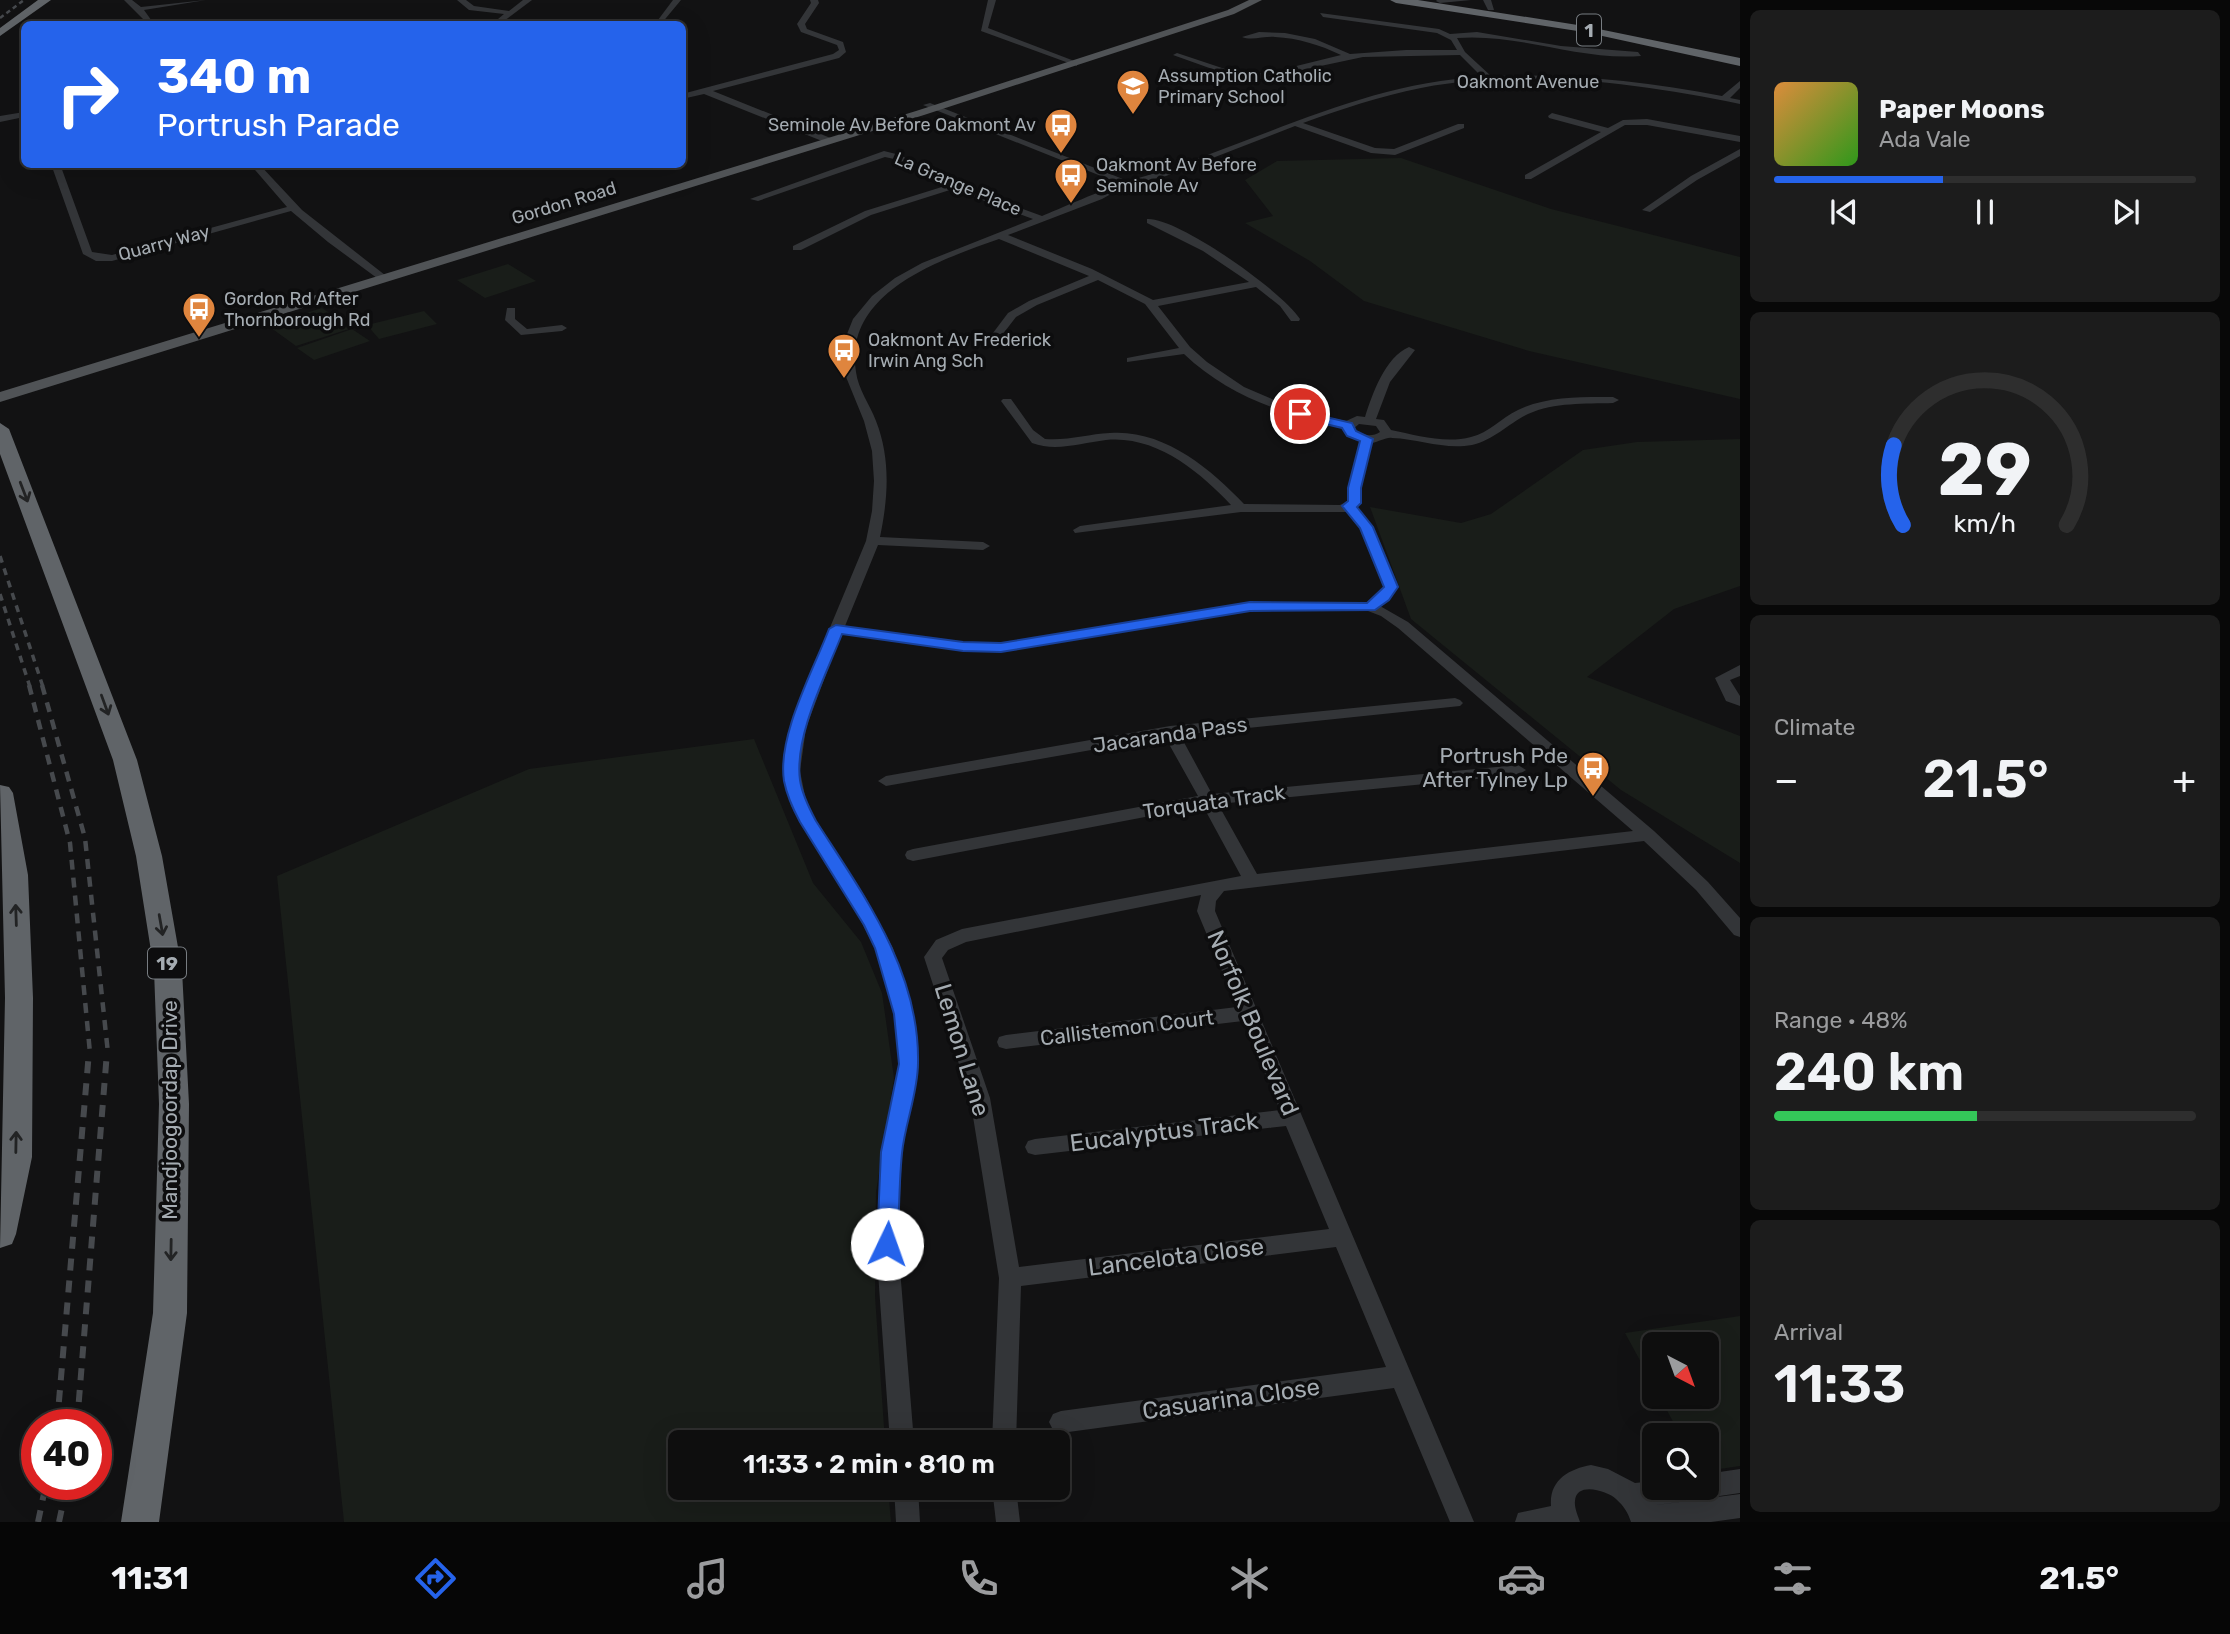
<!DOCTYPE html>
<meta charset="utf-8">
<style>
body{margin:0;font-family:Rubik,sans-serif;background:#1c1c1c;color:#f1f3f6;height:100vh;display:flex;flex-direction:column;font-size:26px;white-space:nowrap}
*{box-sizing:border-box;margin:0}
p{font-size:23px;color:#9b9c9e}
.icon{flex:none;width:38px;height:38px;fill:none;stroke:currentColor;stroke-width:2;stroke-linecap:round;stroke-linejoin:round}
.map{position:relative;flex:1;overflow:hidden}
.sheet{display:flex;flex-direction:column;gap:10px;padding:10px;background:#080808;width:490px}
.sheet>*{flex:none}
.top-card{position:absolute;left:21px;top:21px;width:665px;height:147px;border-radius:10px;box-shadow:0 7px 28px #0002,0 0 0 2px #2e2e2e;background:#2563eb;color:#fff;overflow:hidden}
.needle{width:46px;rotate:139deg}
.fabs{position:absolute;left:1642px;top:1332px;display:grid;gap:14px}
.fabs a{display:grid;place-items:center;width:77px;height:77px;border-radius:10px;background:#0e0e0e;box-shadow:0 7px 28px #0002,0 0 0 2px #2e2e2e;font-size:35px}
.speed{position:absolute;left:21px;top:1409px;display:flex;gap:14px;font-size:35px;font-weight:700;text-align:center}
.speed>*{display:grid;place-content:center;width:91px;height:91px;border-radius:50%;background:#0e0e0e;box-shadow:0 7px 28px #0002,0 0 0 2px #2e2e2e;line-height:1}
.speed .limit{border:10px solid #d22;background:#fff;color:#111}
.pin{position:absolute;display:grid;place-items:center;width:60px;height:60px;color:#fff;margin:-30px;border:4px solid #fff;border-radius:50%;box-shadow:0 2px 7px #0007}
.me{position:absolute;width:77px;margin:-38px;rotate:3deg;stroke-linejoin:round;filter:drop-shadow(0 0 5px #0008)}
.turn{display:flex;align-items:center;gap:24px;height:147px;padding:0 21px;font-size:32px}
.turn .icon{width:91px;height:91px;stroke-width:2.5}
.turn b{display:block;font-size:49px;line-height:60px}
.big{font-size:52px;font-weight:600;line-height:1.1}
.sheet .card{flex:1;display:flex;flex-direction:column;justify-content:center;gap:10px;min-width:0;padding:0 24px;border-radius:10px;background:#1c1c1c}
.sheet .dial{align-items:center;gap:0}
.dial svg{height:182px;overflow:visible;fill:none;stroke:#2e2e2e;stroke-width:7;stroke-linecap:round;text-anchor:middle}
.dial text{fill:#f1f3f6;stroke:none}
.song{display:flex;align-items:center;gap:21px}
.cover{width:84px;height:84px;border-radius:10px;background:linear-gradient(135deg,hsl(30 70% 55%),hsl(110 70% 35%))}
.played{height:7px;border-radius:4px;background:linear-gradient(90deg,#2563eb 40%,#2e2e2e 40%)}
.keys{display:flex;justify-content:space-around;direction:ltr}
.heat{display:flex;justify-content:space-between;align-items:center;font-size:38px;direction:ltr}
.charge{height:10px;border-radius:5px;background:linear-gradient(90deg,#34c759 48%,#2e2e2e 0)}
.trip{position:absolute;left:668px;top:1430px;width:402px;height:70px;border-radius:10px;background:#0e0e0e;box-shadow:0 7px 28px #0002,0 0 0 2px #2e2e2e;font-weight:600;line-height:70px;text-align:center}
.tab-bar{display:flex;height:112px;justify-content:space-around;align-items:center;background:#060606;color:#9b9c9e}
.tab-bar .icon{width:49px;height:49px}
.tab-bar .active{color:#2563eb}
.tab-bar b{font-size:32px;color:#f1f3f6}
main{display:flex;flex:1;min-height:0}
.map>svg:first-child{display:block}
.green{fill:#191d19}
.lines{fill:none;stroke-linecap:round;stroke-linejoin:round}
.minor{fill:#333538;fill-rule:evenodd}
.major{fill:#505356;fill-rule:evenodd}
.highway{fill:#606468;fill-rule:evenodd}
.rail-far3{stroke:#46494d;stroke-width:2.5;stroke-dasharray:4.5 3.5;stroke-linecap:butt}
.rail-far2{stroke:#46494d;stroke-width:3.5;stroke-dasharray:7 6;stroke-linecap:butt}
.rail-far1{stroke:#46494d;stroke-width:4.5;stroke-dasharray:10 8;stroke-linecap:butt}
.rail{stroke:#46494d;stroke-width:6;stroke-dasharray:12 10;stroke-linecap:butt}
.oneway{stroke:#222324}
.route{fill:#2563eb;stroke:#184099;stroke-width:2}
.labels{text-anchor:middle;stroke-width:7;stroke-linejoin:round;paint-order:stroke}
.far-poi-label{font-size:18px;fill:#a5acb2;stroke:#0d0d0e;text-anchor:start}
.far-street-label{font-size:18px;fill:#a5acb2;stroke:#0d0d0e}
.shield{fill:#0d0d0e;stroke:#777c81;stroke-width:2}
.shield-label{font-size:19px;font-weight:bold;fill:#a5acb2}
.street-label{font-size:21px;fill:#a5acb2;stroke:#0d0d0e}
.poi-label{font-size:21px;fill:#a5acb2;stroke:#0d0d0e;text-anchor:end}
.near-street-label{font-size:24px;fill:#a5acb2;stroke:#0d0d0e}
</style>
<main>
<div class="map">
<svg width="1740" height="1522" viewBox="0 0 1740 1522">
<rect width="100%" height="100%" fill="#121213"/>
<path class="green" d="M1401 158 1551 209 1740 257V399L1529 351 1364 301 1310 261 1245 223 1273 216 1245 180 1277 161Z
M508 264 536 281 485 298 457 280Z
M322 308 352 328 296 346 267 325Z
M424 311 437 324 379 339 367 325Z
M352 329 370 341 314 360 297 348Z
M1740 439V586L1674 609 1587 677 1740 736V863L1621 790 1411 619 1370 507 1461 523 1491 514 1583 450 1637 442Z
M754 739 813 883 861 942 882 993 894 1078 876 1192 875 1296 885 1442H681V1488H888L891 1522H344L277 876 529 769Z
M1740 1316V1466L1706 1471V1435H1680L1660 1397 1706 1396V1344H1654V1386L1625 1333Z"/>
<g class="lines">
<path class="minor" d="M124 0H132L141 7 206 0 144 10 154 24H148Z
M457 0H466L474 6 509 11 523 0H532L500 24H492L504 14 469 10Z
M673 0H681L661 24H655Z
M810 0H818L819 3 805 24 807 29 843 42 846 52 839 58 713 91 833 139V143H827L704 94 682 99V94L833 54 839 50 837 45 801 32 797 24 811 3Z
M988 0H996L988 28 1077 62V66L981 31Z
M1471 0 1440 3 1436 1 1437 0Z
M1483 0H1491L1494 10H1488Z
M1320 13 1439 29 1450 34 1477 32 1561 46 1638 52 1641 56C1579 61 1518 33 1457 38L1465 52 1491 76C1568 73 1646 81 1722 96L1740 81V88L1730 98 1740 100V104C1637 83 1525 68 1421 88 1380 96 1342 109 1303 123L1375 148 1394 149 1458 124H1464V128L1395 155 1371 153 1295 126 1166 176 1126 186 923 105 930 103 1128 181C1248 148 1356 83 1482 77L1460 55 1363 57 1260 79 1229 75 1173 55 1177 53 1225 69 1250 74 1272 72 1341 55C1320 45 1298 38 1275 37 1265 36 1251 41 1242 37L1259 32 1285 33 1315 39 1350 54 1406 50H1457L1451 40 1437 33 1323 17Z
M24 112V117L0 122V116Z
M1552 113 1608 128 1623 120 1647 119 1740 136V142L1647 125H1625L1531 179H1525V175L1601 132 1549 118 1548 116Z
M1740 149V156L1697 180 1650 212 1642 210 1691 176Z
M884 151 900 155 960 186 1042 216C1055 211 1110 186 1118 186V190L1102 199 1008 235 1092 269 1153 300 1249 282 1203 251 1147 223V219C1178 217 1283 292 1300 319L1299 321H1291L1280 306 1256 287 1158 306 1190 347 1207 362 1244 387 1286 405 1327 417 1346 421 1357 416 1365 417C1372 395 1385 357 1409 347L1415 350 1390 382 1376 419 1384 420 1391 430C1416 435 1445 444 1471 437 1489 433 1501 418 1518 410 1547 396 1581 397 1613 397L1619 400 1613 403C1585 404 1555 402 1528 414 1509 423 1494 440 1472 445 1444 450 1420 439 1392 438 1386 437 1379 442 1372 443L1360 488V503L1356 507 1373 527 1398 587 1389 600 1380 606 1408 622 1654 831 1708 882 1740 918V937L1734 935 1696 890 1644 841 1224 891 1216 901 1215 911 1474 1522H1450L1394 1388 1061 1433 1053 1430 1049 1422 1053 1414 1061 1411 1386 1367 1336 1247 1021 1286 1016 1442H992L999 1278 970 1098 924 957 936 940 962 929 1241 876 1203 806 913 861 907 859 905 855 907 851 913 849 1198 796 1165 737 886 786 878 781 886 776 1170 726 1455 698 1460 700 1463 703 1460 706 1180 735 1212 794 1518 765 1526 770 1518 775 1218 804 1257 874 1633 831 1398 628 1381 616 1368 611H1250L1001 652 963 651 841 634 806 728 800 771 807 806 866 898 893 948 913 1014 919 1064 902 1152 898 1244 914 1442H890L876 1244 882 1152 899 1064 895 1014 875 948 852 904 791 806 784 771 790 728 804 690 866 541 872 511 874 481 872 451 864 421 844 372 843 344 853 319 872 296 895 278 922 263 1033 219 953 189 871 215 801 250H793V246L865 211 945 186 894 159 885 157 758 201 750 199ZM999 239 1089 276 1029 301 1008 313 990 337 991 339H999L1016 317 1037 305 1098 280 1145 304 1179 348 1127 358V362L1184 354C1228 396 1283 414 1341 427L1347 436 1360 441 1348 488V501L1340 505 1244 504C1210 468 1163 429 1110 433 1088 434 1067 441 1045 439L1033 430 1011 399H1003L1001 401 1032 443C1056 452 1081 443 1106 440 1156 435 1200 472 1231 505L1080 526 1073 530 1075 533 1241 512H1347L1360 528 1384 587 1367 603H1250L1001 644 963 643 845 626 878 545 983 550 990 546 983 542 880 537C888 499 891 459 876 421 870 405 858 389 856 372 843 292 940 260 999 239ZM1359 424 1376 426 1380 432C1371 438 1362 435 1353 429ZM1201 895 1197 911 1237 1007 1006 1035 999 1037 997 1042 999 1047 1006 1049 1243 1021 1280 1110 1035 1139 1028 1141 1025 1147 1028 1153 1035 1155 1286 1126 1329 1229 1019 1267 990 1098 942 958 948 950 966 942Z
M51 164H60L92 252 112 255 287 207 250 164H259L302 210 390 279 381 281 328 242 291 211 112 261H96L83 254Z
M507 308H515V319L527 329 562 325 567 328 562 331 521 335 505 320Z
M1740 665V676L1730 680 1740 696V706L1726 701 1715 678Z
M1591 1465 1608 1469 1635 1483 1654 1481V1488H1706V1474L1740 1469V1493L1706 1498 1702 1496 1693 1500 1649 1506 1740 1494V1518L1711 1522H1631C1628 1513 1624 1506 1616 1499 1608 1491 1576 1481 1575 1501 1574 1507 1578 1516 1580 1522H1515L1518 1513 1551 1506C1549 1480 1569 1469 1591 1465Z
M894 1488H918L920 1522H896Z
M992 1488H1016L1020 1522H996Z"/>
<path class="major" d="M1249 0H1262L1234 14 924 115 0 402V392L916 111 1228 10Z"/>
<path class="highway" d="M38 0H51L0 36V28Z
M1390 0H1418L1584 26 1740 58V66L1584 32 1396 3Z
M0 423 9 429 137 760 162 856 182 970 189 1104 187 1313 159 1522H121L153 1313 159 1104 154 970 136 856 113 760 0 454Z
M0 785 9 787 13 793 28 875 33 998 32 1157 16 1234 12 1244 0 1248 5 998Z"/>
<path class="rail-far3" d="M0 18 24 0"/>
<path class="rail-far2" d="M0 556 43 687
M0 594 30 687"/>
<path class="rail-far1" d="M29 685 70 843 90 1053
M42 685 85 838 108 1053"/>
<path class="rail" d="M57 1424 89 1052
M77 1424 107 1052
M38 1522 46 1484
M59 1522 67 1484"/>
</g>
<defs><path id="oneway-shaft" d="M-6 0H5M1.5-3L5.5 0L1.5 3" fill="none" stroke-width="1.6" stroke-linecap="round" stroke-linejoin="round" transform="scale(1.75)"/></defs>
<g class="oneway">
<use href="#oneway-shaft" transform="translate(24 492) rotate(69)"/>
<use href="#oneway-shaft" transform="translate(105 705) rotate(70)"/>
<use href="#oneway-shaft" transform="translate(16 915) rotate(-92)"/>
<use href="#oneway-shaft" transform="translate(161 925) rotate(80)"/>
<use href="#oneway-shaft" transform="translate(16 1142) rotate(-89)"/>
<use href="#oneway-shaft" transform="translate(171 1250) rotate(91)"/>
</g>
<path class="route" d="M1300 411 1352 423 1356 431 1373 439 1361 488V503L1357 507 1373 527 1398 587 1389 600 1375 610 1250 611 1001 652 963 651 842 634C826 675 794 736 800 780 802 794 809 808 816 821 863 894 920 971 918 1063 918 1093 905 1123 902 1153 899 1183 899 1213 898 1244L895 1250 887 1253 880 1250 877 1244 881 1152 899 1064 894 1014 875 948 864 925 800 822C793 809 787 796 784 781 777 736 813 671 829 629L836 625 963 642 1001 643 1250 602 1367 603 1384 587 1360 528 1342 506 1348 501V488L1360 441 1347 436 1342 428 1296 417 1294 414Z"/>
<defs>
<symbol id="school-pin" viewBox="-11 -11 22 30"><path d="M0 17L-7.5 6A9.5 9.5 0 1 1 7.5 6Z" fill="#df853e" stroke="#0d0d0e"/><path d="M0-5L7-2L0 1L-7-2ZM-4 1L0 2.5L4 1V4Q0 6-4 4Z" fill="#fff"/></symbol>
<symbol id="bus-pin" viewBox="-11 -11 22 30"><path d="M0 17L-7.5 6A9.5 9.5 0 1 1 7.5 6Z" fill="#df853e" stroke="#0d0d0e"/><path d="M-5-6H5V4H4V6H2V4H-2V6H-4V4H-5ZM-3.5-4V0h7V-4ZM-3.5 1.2v1.5H-2V1.2ZM2 1.2v1.5H3.5V1.2Z" fill="#fff"/></symbol>
</defs>
<g fill-rule="evenodd">
<use href="#school-pin" x="1114" y="67" width="38" height="52"/>
<use href="#bus-pin" x="1042" y="106" width="38" height="52"/>
<use href="#bus-pin" x="1052" y="156" width="38" height="52"/>
<use href="#bus-pin" x="180" y="290" width="38" height="52"/>
<use href="#bus-pin" x="825" y="331" width="38" height="52"/>
<use href="#bus-pin" x="1574" y="749" width="38" height="52"/>
</g>
<g class="labels">
<g class="far-poi-label">
<text x="1158" y="82">Assumption Catholic<tspan x="1158" dy="21">Primary School</tspan></text>
<text x="1036" y="131" text-anchor="end">Seminole Av Before Oakmont Av</text>
<text x="1096" y="171">Oakmont Av Before<tspan x="1096" dy="21">Seminole Av</tspan></text>
<text x="224" y="305">Gordon Rd After<tspan x="224" dy="21">Thornborough Rd</tspan></text>
<text x="868" y="346">Oakmont Av Frederick<tspan x="868" dy="21">Irwin Ang Sch</tspan></text>
</g>
<g class="far-street-label">
<text x="1528" y="88">Oakmont Avenue</text>
<text transform="translate(958 184) rotate(23)" y="6">La Grange Place</text>
<text transform="translate(564 203) rotate(-17)" y="6">Gordon Road</text>
<text transform="translate(164 243) rotate(-15)" y="6">Quarry Way</text>
</g>
<g class="shield">
<rect x="1577" y="14.5" width="24" height="31" rx="5"/>
<rect x="148" y="947.5" width="38" height="31" rx="5"/>
</g>
<g class="shield-label">
<text x="1589" y="37">1</text>
<text x="167" y="970">19</text>
</g>
<g class="street-label">
<text transform="translate(1170 735) rotate(-8)" y="7">Jacaranda Pass</text>
<text transform="translate(1214 802) rotate(-8)" y="7">Torquata Track</text>
<text transform="translate(1127 1028) rotate(-7)" y="7">Callistemon Court</text>
<text transform="translate(170 1110) rotate(-90)" y="7">Mandjoogoordap Drive</text>
</g>
<g class="poi-label">
<text x="1568" y="763">Portrush Pde<tspan x="1568" dy="24">After Tylney Lp</tspan></text>
</g>
<g class="near-street-label">
<text transform="translate(1253 1023) rotate(67)" y="8">Norfolk Boulevard</text>
<text transform="translate(962 1050) rotate(73)" y="8">Lemon Lane</text>
<text transform="translate(1164 1132) rotate(-7)" y="8">Eucalyptus Track</text>
<text transform="translate(1176 1257) rotate(-7)" y="8">Lancelota Close</text>
<text transform="translate(1231 1399) rotate(-8)" y="8">Casuarina Close</text>
</g>
</g>
</svg>
<div class="fabs">
<a><svg class="needle" viewBox="-14 -14 28 28"><path d="M0-13l5 13h-10z" fill="#e53935"/><path d="M0 13l5-13h-10z" fill="#9b9c9e"/></svg></a>
<a><svg class="icon" aria-label="search" viewBox="0 0 24 24"><circle cx="10" cy="10" r="6"/><path d="M15 15l6 6"/></svg></a>
</div>
<div class="speed"><div class="limit">40</div></div>
<div class="pin" style="left:1300px;top:414px;background:#d93025"><svg class="icon" aria-label="arrive" viewBox="0 0 24 24"><path d="M6 21V4h12l-3 4 3 4H6"/></svg></div>
<svg class="me" style="left:887px;top:1244px" viewBox="-20 -20 40 40"><circle r="19" fill="#fff"/><path d="M0-13L10 11 0 6-10 11z" fill="#2563eb"/></svg>
<div class="trip">11:33 · 2 min · 810 m</div>
<div class="top-card">
<div class="turn"><svg class="icon" aria-label="right" viewBox="0 0 24 24"><path d="M7 20v-9h11M14 6l5 5-5 5"/></svg><div><b>340 m</b>Portrush Parade</div></div>
</div>
</div>
<section class="sheet">
<div class="card">
<div class="song"><i class="cover"></i><div><b>Paper Moons</b><p>Ada Vale</p></div></div>
<div class="played"></div>
<div class="keys"><svg class="icon" aria-label="previous" viewBox="0 0 24 24"><path d="M18 5L8 12l10 7zM5 5v14"/></svg><svg class="icon" aria-label="pause" viewBox="0 0 24 24"><path d="M8 5v14M16 5v14"/></svg><svg class="icon" aria-label="next" viewBox="0 0 24 24"><path d="M6 5l10 7-10 7zM19 5v14"/></svg></div>
</div>
<div class="card dial"><svg viewBox="0 0 100 80">
<path d="M14 69A42 42 0 1 1 86 69"/>
<path d="M14 69A42 42 0 0 1 10 34" stroke="#2563eb"/>
<text x="50" y="56" font-size="32" font-weight="700">29</text>
<text x="50" y="72" font-size="11">km/h</text>
</svg></div>
<div class="card"><p>Climate</p>
<div class="heat"><a>−</a><b class="big">21.5°</b><a>+</a></div>
</div>
<div class="card"><p>Range · 48%</p><b class="big">240 km</b><div class="charge"></div></div>
<div class="card"><p>Arrival</p><b class="big">11:33</b></div>
</section>
</main>
<nav class="tab-bar">
<b>11:31</b>
<svg class="icon active" aria-label="directions" viewBox="0 0 24 24"><path d="M12 3l9 9-9 9-9-9zM9 14v-3h6M13 9l2 2-2 2"/></svg>
<svg class="icon" aria-label="music" viewBox="0 0 24 24"><path d="M9 18V5l10-2v13"/><circle cx="6" cy="18" r="3"/><circle cx="16" cy="16" r="3"/></svg>
<svg class="icon" aria-label="phone" viewBox="0 0 24 24"><path d="M5 4h4l2 5-3 2q2 4 5 5l2-3 5 2v4C11 20 4 13 5 4z"/></svg>
<svg class="icon" aria-label="climate" viewBox="0 0 24 24"><path d="M12 3v18M4 7l16 10M4 17L20 7"/></svg>
<svg class="icon" aria-label="car" viewBox="0 0 24 24"><path d="M5 17H2v-5l4-1 3-4h7l3 4 3 1v5h-3M9 17h6M6 11h13"/><circle cx="7" cy="17" r="2"/><circle cx="17" cy="17" r="2"/></svg>
<svg class="icon" aria-label="filters" viewBox="0 0 24 24"><path d="M4 7h16M4 17h16"/><circle cx="9" cy="7" r="2"/><circle cx="15" cy="17" r="2"/></svg>
<b>21.5°</b>
</nav>
